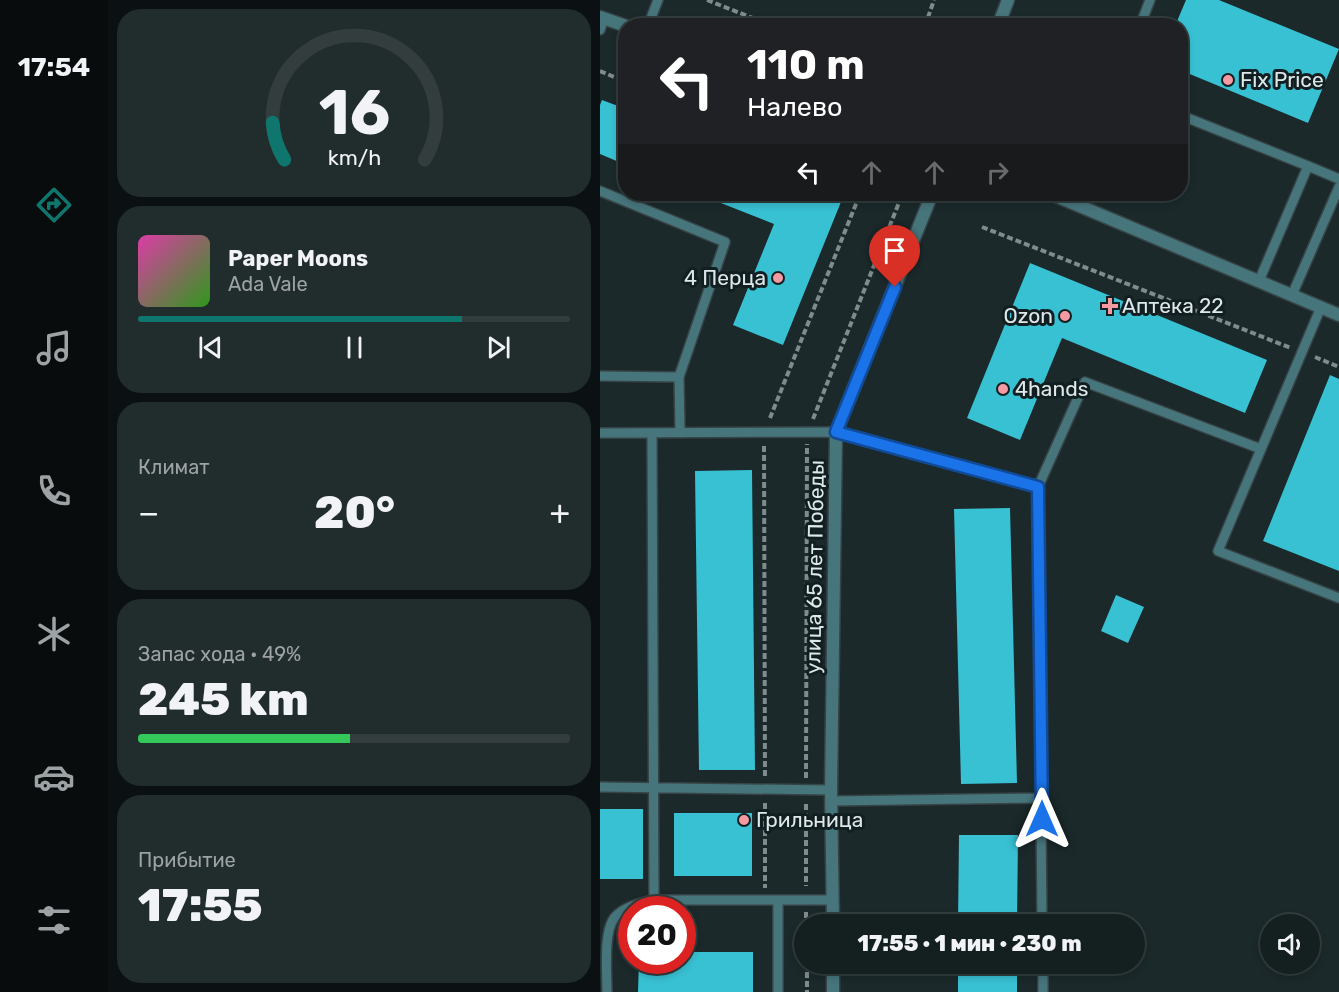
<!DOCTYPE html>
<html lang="ru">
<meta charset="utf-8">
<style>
body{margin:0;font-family:Rubik,sans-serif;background:#212c2d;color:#f1f3f6;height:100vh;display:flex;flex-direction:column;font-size:22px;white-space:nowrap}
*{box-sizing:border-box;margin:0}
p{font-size:20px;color:#9da2a5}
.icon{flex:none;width:33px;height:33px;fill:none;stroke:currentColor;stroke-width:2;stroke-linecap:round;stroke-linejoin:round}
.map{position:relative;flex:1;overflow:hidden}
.sheet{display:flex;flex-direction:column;gap:9px;padding:9px;background:#0b1112;width:492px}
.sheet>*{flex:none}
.banner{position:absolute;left:18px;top:18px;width:570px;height:183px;border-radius:24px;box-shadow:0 3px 9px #0003,0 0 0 2px #333d3e;background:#202124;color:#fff;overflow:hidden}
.fabs{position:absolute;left:660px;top:914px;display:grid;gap:12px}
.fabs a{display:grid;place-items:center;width:60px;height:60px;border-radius:50%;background:#141f20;box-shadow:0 3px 9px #0003,0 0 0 2px #333d3e;font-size:30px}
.speed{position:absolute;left:18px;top:896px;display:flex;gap:12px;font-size:30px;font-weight:700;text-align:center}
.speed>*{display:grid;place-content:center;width:78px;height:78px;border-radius:50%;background:#141f20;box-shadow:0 3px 9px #0003,0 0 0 2px #333d3e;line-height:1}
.speed .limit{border:9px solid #d22;background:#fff;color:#111}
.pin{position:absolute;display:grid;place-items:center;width:51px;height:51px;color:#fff;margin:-62px -26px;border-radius:50% 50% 50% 0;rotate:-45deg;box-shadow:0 0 6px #0007}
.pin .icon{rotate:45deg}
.me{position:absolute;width:66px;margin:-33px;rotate:0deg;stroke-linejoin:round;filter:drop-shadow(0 0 4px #0008)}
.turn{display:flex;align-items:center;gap:21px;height:126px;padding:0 30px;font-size:27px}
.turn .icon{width:78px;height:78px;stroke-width:2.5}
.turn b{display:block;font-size:42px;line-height:51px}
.lanes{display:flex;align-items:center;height:57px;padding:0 30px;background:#0003;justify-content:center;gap:30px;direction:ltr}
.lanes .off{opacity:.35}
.big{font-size:45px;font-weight:800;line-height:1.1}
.sheet .card{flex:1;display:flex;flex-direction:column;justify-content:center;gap:9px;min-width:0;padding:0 21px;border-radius:24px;background:#212c2d}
.sheet .dial{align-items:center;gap:0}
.dial svg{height:156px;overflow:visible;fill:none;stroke:#333d3e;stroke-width:7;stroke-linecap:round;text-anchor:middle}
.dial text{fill:#f1f3f6;stroke:none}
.song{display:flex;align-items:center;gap:18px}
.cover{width:72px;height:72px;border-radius:9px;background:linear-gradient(135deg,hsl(320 70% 55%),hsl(110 70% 35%))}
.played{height:6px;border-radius:3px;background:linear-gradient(90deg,#0f766e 75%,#333d3e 75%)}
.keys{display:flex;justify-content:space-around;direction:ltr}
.heat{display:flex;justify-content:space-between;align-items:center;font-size:33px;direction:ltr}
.charge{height:9px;border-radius:4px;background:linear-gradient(90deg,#34c759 49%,#333d3e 0)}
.trip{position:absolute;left:194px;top:914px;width:351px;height:60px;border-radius:30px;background:#141f20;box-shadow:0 3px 9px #0003,0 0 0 2px #333d3e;font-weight:800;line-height:60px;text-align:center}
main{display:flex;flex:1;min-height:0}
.dock{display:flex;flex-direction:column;width:108px;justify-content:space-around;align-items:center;background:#080c0d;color:#9da2a5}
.dock .icon{width:42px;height:42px}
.dock .active{color:#0f766e}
.dock b{font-size:27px;color:#f1f3f6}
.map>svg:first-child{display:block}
.building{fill:#38c1d3}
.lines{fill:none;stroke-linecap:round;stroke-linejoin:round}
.service-casing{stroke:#364446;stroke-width:12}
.minor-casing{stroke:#364446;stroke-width:15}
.path{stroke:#7f8b8c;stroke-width:4;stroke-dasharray:6 3;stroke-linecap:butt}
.service{stroke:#47757c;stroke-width:9}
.minor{stroke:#47757c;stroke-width:12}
.route-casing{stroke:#114b97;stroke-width:15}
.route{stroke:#1a73e8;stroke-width:10}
.poi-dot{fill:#f49aa3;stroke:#111f22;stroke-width:2}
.labels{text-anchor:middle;stroke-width:6;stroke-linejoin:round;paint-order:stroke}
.poi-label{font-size:21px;fill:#dfe8e9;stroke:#111f22;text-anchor:start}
.street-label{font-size:21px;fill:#dfe8e9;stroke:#111f22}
</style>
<main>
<nav class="dock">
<b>17:54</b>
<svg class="icon active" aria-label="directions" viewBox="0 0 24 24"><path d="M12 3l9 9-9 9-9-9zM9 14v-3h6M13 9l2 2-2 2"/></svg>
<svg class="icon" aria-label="music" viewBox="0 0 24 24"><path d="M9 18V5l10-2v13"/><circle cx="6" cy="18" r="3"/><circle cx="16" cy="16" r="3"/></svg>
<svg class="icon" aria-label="phone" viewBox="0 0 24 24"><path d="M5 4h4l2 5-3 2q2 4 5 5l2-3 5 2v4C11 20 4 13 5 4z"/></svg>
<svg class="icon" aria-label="climate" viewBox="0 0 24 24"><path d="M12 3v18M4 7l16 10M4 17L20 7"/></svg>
<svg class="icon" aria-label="car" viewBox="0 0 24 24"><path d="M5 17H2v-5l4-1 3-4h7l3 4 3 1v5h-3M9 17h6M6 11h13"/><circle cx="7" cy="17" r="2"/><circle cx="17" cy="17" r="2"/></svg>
<svg class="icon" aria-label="filters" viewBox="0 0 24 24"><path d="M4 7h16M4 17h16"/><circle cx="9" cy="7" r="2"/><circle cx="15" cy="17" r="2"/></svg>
</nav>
<section class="sheet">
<div class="card dial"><svg viewBox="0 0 100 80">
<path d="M14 69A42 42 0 1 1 86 69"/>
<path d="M14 69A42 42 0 0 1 8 50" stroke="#0f766e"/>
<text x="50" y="56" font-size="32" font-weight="700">16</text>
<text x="50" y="72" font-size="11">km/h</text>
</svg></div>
<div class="card">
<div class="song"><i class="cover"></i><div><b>Paper Moons</b><p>Ada Vale</p></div></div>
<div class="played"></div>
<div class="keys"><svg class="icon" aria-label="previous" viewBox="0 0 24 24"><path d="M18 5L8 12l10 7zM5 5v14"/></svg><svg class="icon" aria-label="pause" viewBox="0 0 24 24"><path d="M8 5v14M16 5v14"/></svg><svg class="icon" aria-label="next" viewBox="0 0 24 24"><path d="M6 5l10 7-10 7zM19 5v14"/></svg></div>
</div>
<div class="card"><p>Климат</p>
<div class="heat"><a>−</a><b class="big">20°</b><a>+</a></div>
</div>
<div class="card"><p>Запас хода · 49%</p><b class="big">245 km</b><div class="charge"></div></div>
<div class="card"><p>Прибытие</p><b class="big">17:55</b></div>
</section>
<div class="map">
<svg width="739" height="992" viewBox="0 0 739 992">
<rect width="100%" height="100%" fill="#1b292b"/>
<path class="building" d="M586 0H619L739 49 708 123 580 70V26H575Z
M2 100 26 109V165L0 154V105Z
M98 194H234L243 197 183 345 133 325 174 224Z
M430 263 667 360 645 413 462 338 420 440 367 418Z
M730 375 739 379V571L663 541Z
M152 470 155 770H99L95 471Z
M410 508 417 783 361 784 354 509Z
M516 595 544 607 528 643 501 631Z
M0 809H43V879H0Z
M74 813H152V876H74Z
M359 835H418L417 924H358Z
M82 952H153V992H38L39 960H82Z
M358 963H417V992H358Z"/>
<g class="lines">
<defs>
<path id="service" d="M48 26 58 0
M540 26 550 0
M0 30 4 18
M580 115 708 166 659 281
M708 166 739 179
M0 191 125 242 79 377 80 433
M481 206 487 194
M692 295 739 187
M721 307 618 551 739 598
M0 376 79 377
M0 433 236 432 438 487
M52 433 54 900
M0 787 231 790
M231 801 442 798
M178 900V992
M442 924 438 487 485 382 661 449
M443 963V992
M7 992C7 973 3 931 15 917 25 906 41 903 54 900H233"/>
<path id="minor" d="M0 17 26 26
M398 26 408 0
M451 194 739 315
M233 924 231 790 236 432 332 194
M233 963V992"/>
</defs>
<use href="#service" class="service-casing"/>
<use href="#minor" class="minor-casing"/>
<path class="path" d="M107 0 173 26
M325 26 334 0
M0 71 26 82
M382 227 691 348
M715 357 739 367
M170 418 260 194
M213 419 302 195 299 194
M164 446 165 777
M206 778 207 444
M165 803V888
M206 804V886
M206 912V924
M207 963V992"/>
<use href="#service" class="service"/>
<use href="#minor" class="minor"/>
</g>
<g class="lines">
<defs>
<path id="route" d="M295 287 236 432 438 487 442 819"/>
</defs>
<use href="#route" class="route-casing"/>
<use href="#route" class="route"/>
</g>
<g class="poi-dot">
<circle cx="628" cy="80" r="6"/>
<circle cx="178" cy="278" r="6"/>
<path d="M507 297h6v6h6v6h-6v6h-6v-6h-6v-6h6z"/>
<circle cx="465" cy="316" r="6"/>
<circle cx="403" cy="389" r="6"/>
<circle cx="144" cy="820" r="6"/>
</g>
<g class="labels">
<g class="poi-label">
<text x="640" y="87">Fix Price</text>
<text x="166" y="285" text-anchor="end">4 Перца</text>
<text x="522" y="313">Аптека 22</text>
<text x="453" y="323" text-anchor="end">Ozon</text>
<text x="415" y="396">4hands</text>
<text x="156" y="827">Грильница</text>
</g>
<g class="street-label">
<text transform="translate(215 567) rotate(-89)" y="7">улица 65 лет Победы</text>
</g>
</g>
</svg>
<div class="fabs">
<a><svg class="icon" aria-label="sound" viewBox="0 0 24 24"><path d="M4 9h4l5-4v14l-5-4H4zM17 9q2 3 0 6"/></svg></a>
</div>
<div class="speed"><div class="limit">20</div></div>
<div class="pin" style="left:295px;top:287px;background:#d93025"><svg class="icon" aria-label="arrive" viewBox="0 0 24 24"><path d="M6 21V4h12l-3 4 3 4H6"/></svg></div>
<svg class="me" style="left:442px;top:819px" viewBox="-20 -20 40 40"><path d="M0-17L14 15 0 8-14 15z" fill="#1a73e8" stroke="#fff" stroke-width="4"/></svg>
<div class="trip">17:55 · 1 мин · 230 m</div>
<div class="banner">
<div class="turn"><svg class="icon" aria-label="left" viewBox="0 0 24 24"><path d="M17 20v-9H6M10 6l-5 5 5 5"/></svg><div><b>110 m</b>Налево</div></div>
<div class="lanes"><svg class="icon" aria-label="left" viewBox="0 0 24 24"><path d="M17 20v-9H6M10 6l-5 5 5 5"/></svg><svg class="icon off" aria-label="ahead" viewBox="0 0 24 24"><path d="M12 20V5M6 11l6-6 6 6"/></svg><svg class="icon off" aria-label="ahead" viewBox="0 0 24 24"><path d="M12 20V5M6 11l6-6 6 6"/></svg><svg class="icon off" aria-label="right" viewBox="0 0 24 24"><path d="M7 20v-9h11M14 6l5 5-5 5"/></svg></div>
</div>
</div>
</main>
